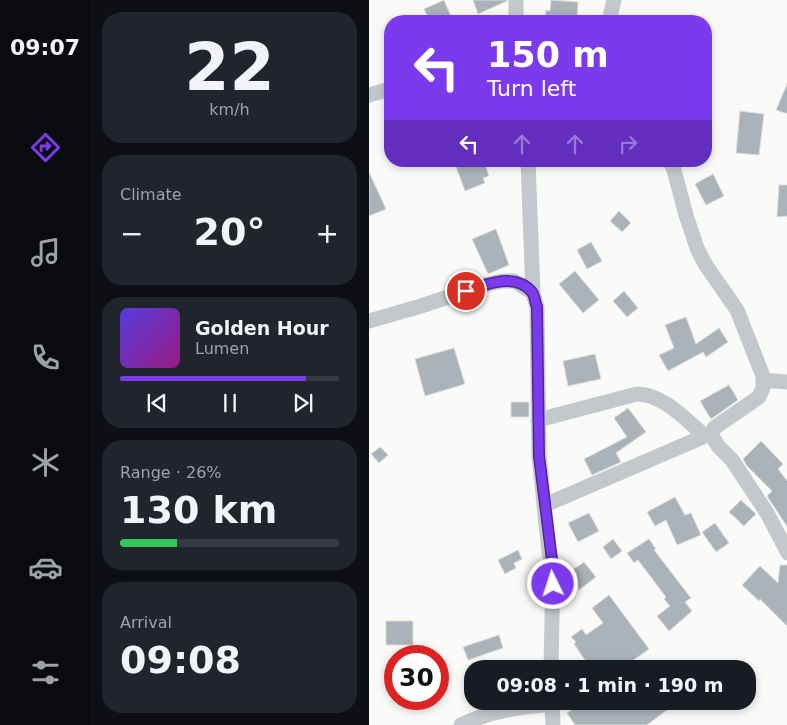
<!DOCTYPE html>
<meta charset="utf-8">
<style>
body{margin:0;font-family:"DejaVu Sans",sans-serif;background:#20242c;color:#f1f3f6;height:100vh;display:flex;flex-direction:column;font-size:19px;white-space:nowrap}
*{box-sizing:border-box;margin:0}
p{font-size:16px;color:#9ea1a6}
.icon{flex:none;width:28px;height:28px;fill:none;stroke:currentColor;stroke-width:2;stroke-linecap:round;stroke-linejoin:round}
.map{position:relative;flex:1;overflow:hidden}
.details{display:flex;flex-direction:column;gap:12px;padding:12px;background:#0d0f14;width:279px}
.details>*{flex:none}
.top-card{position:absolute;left:15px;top:15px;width:328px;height:152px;border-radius:20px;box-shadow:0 2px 8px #0003;background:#7c3aed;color:#fff;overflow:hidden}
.speed{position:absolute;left:15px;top:645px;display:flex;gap:10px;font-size:25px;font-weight:700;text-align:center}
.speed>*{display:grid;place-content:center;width:65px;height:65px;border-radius:50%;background:#171b24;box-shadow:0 2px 8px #0003;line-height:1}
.speed .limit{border:8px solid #d22;background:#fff;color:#111}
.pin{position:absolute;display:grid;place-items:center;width:42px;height:42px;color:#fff;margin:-21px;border:2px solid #fff;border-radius:50%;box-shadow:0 1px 5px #0007}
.me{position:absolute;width:55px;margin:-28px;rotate:356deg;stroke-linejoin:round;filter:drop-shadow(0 0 4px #0008)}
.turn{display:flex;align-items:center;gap:18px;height:105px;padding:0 20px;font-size:22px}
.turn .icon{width:65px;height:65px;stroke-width:2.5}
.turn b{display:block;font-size:35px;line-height:42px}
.lanes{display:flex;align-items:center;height:48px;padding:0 20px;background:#0003;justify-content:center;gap:25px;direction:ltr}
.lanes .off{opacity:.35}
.big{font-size:38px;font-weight:800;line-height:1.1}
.details .tile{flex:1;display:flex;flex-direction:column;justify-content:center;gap:8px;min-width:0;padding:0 18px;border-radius:20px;background:#20242c}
.details .dial{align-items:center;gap:0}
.dial b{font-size:65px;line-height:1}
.song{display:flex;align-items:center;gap:15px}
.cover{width:60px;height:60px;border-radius:8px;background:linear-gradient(135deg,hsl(250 70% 55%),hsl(310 70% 35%))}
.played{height:5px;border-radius:2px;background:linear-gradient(90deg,#7c3aed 85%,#363941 85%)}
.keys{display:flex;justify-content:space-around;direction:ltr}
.heat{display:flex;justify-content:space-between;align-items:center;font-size:28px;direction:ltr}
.charge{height:8px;border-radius:4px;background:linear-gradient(90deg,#34c759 26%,#363941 0)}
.trip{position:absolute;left:95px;top:660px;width:292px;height:50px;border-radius:20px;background:#171b24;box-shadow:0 2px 8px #0003;font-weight:800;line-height:50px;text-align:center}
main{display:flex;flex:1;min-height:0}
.tabs{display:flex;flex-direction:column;width:90px;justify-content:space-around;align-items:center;background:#090b0e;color:#9ea1a6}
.tabs .icon{width:35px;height:35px}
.tabs .current{color:#7c3aed}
.tabs b{font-size:22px;color:#f1f3f6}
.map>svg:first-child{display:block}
.building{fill:#aab3b9;stroke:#dcdcda}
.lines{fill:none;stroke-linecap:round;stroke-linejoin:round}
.minor{stroke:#c3c8cc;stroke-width:15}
.route-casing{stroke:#51269a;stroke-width:12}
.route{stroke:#7c3aed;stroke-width:9}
</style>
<main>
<nav class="tabs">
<b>09:07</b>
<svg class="icon current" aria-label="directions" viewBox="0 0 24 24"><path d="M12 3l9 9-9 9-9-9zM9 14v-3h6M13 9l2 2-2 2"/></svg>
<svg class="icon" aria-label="music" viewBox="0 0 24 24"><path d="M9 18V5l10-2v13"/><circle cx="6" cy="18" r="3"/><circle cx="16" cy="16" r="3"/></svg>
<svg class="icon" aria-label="phone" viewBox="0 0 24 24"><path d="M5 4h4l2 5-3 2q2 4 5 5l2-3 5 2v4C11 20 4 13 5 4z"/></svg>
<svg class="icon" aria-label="climate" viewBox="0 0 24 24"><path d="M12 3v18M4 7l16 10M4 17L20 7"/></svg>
<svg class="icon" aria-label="car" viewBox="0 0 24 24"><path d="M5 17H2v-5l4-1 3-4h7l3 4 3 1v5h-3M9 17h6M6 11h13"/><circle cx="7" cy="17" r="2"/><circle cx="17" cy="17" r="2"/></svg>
<svg class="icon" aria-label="filters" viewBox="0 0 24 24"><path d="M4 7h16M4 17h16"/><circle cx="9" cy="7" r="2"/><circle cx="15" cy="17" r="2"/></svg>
</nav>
<section class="details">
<div class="tile dial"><b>22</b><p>km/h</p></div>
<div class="tile"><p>Climate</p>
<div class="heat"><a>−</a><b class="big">20°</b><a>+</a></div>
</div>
<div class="tile">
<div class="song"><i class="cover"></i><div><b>Golden Hour</b><p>Lumen</p></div></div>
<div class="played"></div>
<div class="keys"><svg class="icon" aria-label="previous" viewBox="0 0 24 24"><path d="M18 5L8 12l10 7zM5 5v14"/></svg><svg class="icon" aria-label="pause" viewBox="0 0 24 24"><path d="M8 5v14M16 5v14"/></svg><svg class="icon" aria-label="next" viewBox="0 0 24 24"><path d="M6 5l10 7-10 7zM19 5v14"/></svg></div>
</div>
<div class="tile"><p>Range · 26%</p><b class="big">130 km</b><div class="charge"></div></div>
<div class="tile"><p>Arrival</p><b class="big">09:08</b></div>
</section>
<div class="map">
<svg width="419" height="725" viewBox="0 0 419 725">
<rect width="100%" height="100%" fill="#fafaf8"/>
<path class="building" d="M75 0 84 21H61L55 9Z
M104 0H138V1L109 14Z
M182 0 209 2 208 21H176L177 10 181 11Z
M419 82V114L407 110Z
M371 111 395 114 390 155 367 153Z
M85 161H115L120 176 114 178 116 183 96 191Z
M0 172 17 209 0 216Z
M344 174 355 196 337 205 326 184Z
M410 185H419V216L408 217Z
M250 211 262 223 253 232 241 221Z
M127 229 140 265 119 274 103 239Z
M222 242 233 261 218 269 208 250Z
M206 271 230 300 214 313 190 284Z
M255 291 269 308 258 317 244 301Z
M317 317 327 344 350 328 359 342 337 357 334 352 299 371 290 355 305 348 296 325Z
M85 348 96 384 56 396 46 359Z
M226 354 232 379 199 386 194 361Z
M360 385 369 400 342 419 331 401Z
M142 402H160V417H142Z
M259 408 277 432 247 453 252 462 223 475 215 459 258 437 245 418Z
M392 441 414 464 409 469 419 482V528L398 496 403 491 378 466 374 459Z
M11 447 19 455 10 463 2 454Z
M306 497 316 515 322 513 332 535 308 545 297 520 286 526 278 512Z
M372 500 387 514 375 526 360 512Z
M220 513 230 531 209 542 199 523Z
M346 523 360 543 347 552 333 532Z
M244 539 253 551 242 559 234 547Z
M280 539 287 549 285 550 322 598 316 602 323 611 300 631 288 616 301 606 295 599 297 597 269 560 265 563 258 553Z
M149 550 153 559 145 563 147 568 136 574 129 560Z
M215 562 227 577 210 590 198 574Z
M411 565H419V627L391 599 390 601 373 585 391 566 409 583Z
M240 595 280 649 252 669H201L216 660 205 644 207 642 202 637 213 629 217 635 234 623 223 608Z
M17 621H44V645H17Z
M130 635 134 648 99 660 94 647Z
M215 701H310L278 725H206L198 713Z"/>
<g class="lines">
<path class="minor" d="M147 0V21
M240 21 245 0
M0 95 21 89
M159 161 164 293
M301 161 305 170 317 215 328 248 336 264 368 310 394 376V388L390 397 345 428 342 434 349 446 363 460 398 513 419 553
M0 321 52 306 119 284 133 281H145L164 293 168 307 170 456 180 552 184 568 182 669
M394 380 419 382
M169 420 268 394C294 394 317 420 336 436L342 434
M176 505 336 436
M183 701 184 725
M92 725C120 711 152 707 183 704"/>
</g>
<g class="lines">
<defs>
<path id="route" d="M97 291C117 284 146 272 163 292 166 296 166 303 168 307L170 456 184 568V584"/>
</defs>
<use href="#route" class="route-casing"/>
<use href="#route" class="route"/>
</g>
</svg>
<div class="speed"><div class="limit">30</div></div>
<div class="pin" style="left:97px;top:291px;background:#d93025"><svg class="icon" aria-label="arrive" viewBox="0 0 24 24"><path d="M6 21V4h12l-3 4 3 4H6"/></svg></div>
<svg class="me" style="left:184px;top:584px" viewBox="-20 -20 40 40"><circle r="17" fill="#7c3aed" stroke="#fff" stroke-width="3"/><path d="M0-11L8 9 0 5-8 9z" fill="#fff"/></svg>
<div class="trip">09:08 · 1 min · 190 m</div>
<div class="top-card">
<div class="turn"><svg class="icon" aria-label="left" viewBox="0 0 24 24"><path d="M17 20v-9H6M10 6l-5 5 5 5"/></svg><div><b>150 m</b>Turn left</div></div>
<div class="lanes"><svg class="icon" aria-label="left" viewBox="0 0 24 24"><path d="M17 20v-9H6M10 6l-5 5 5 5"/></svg><svg class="icon off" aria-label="ahead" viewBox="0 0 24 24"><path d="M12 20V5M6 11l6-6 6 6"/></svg><svg class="icon off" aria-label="ahead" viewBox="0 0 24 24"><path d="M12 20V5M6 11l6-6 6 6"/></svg><svg class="icon off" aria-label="right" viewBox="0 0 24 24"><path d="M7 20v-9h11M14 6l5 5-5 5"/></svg></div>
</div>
</div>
</main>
